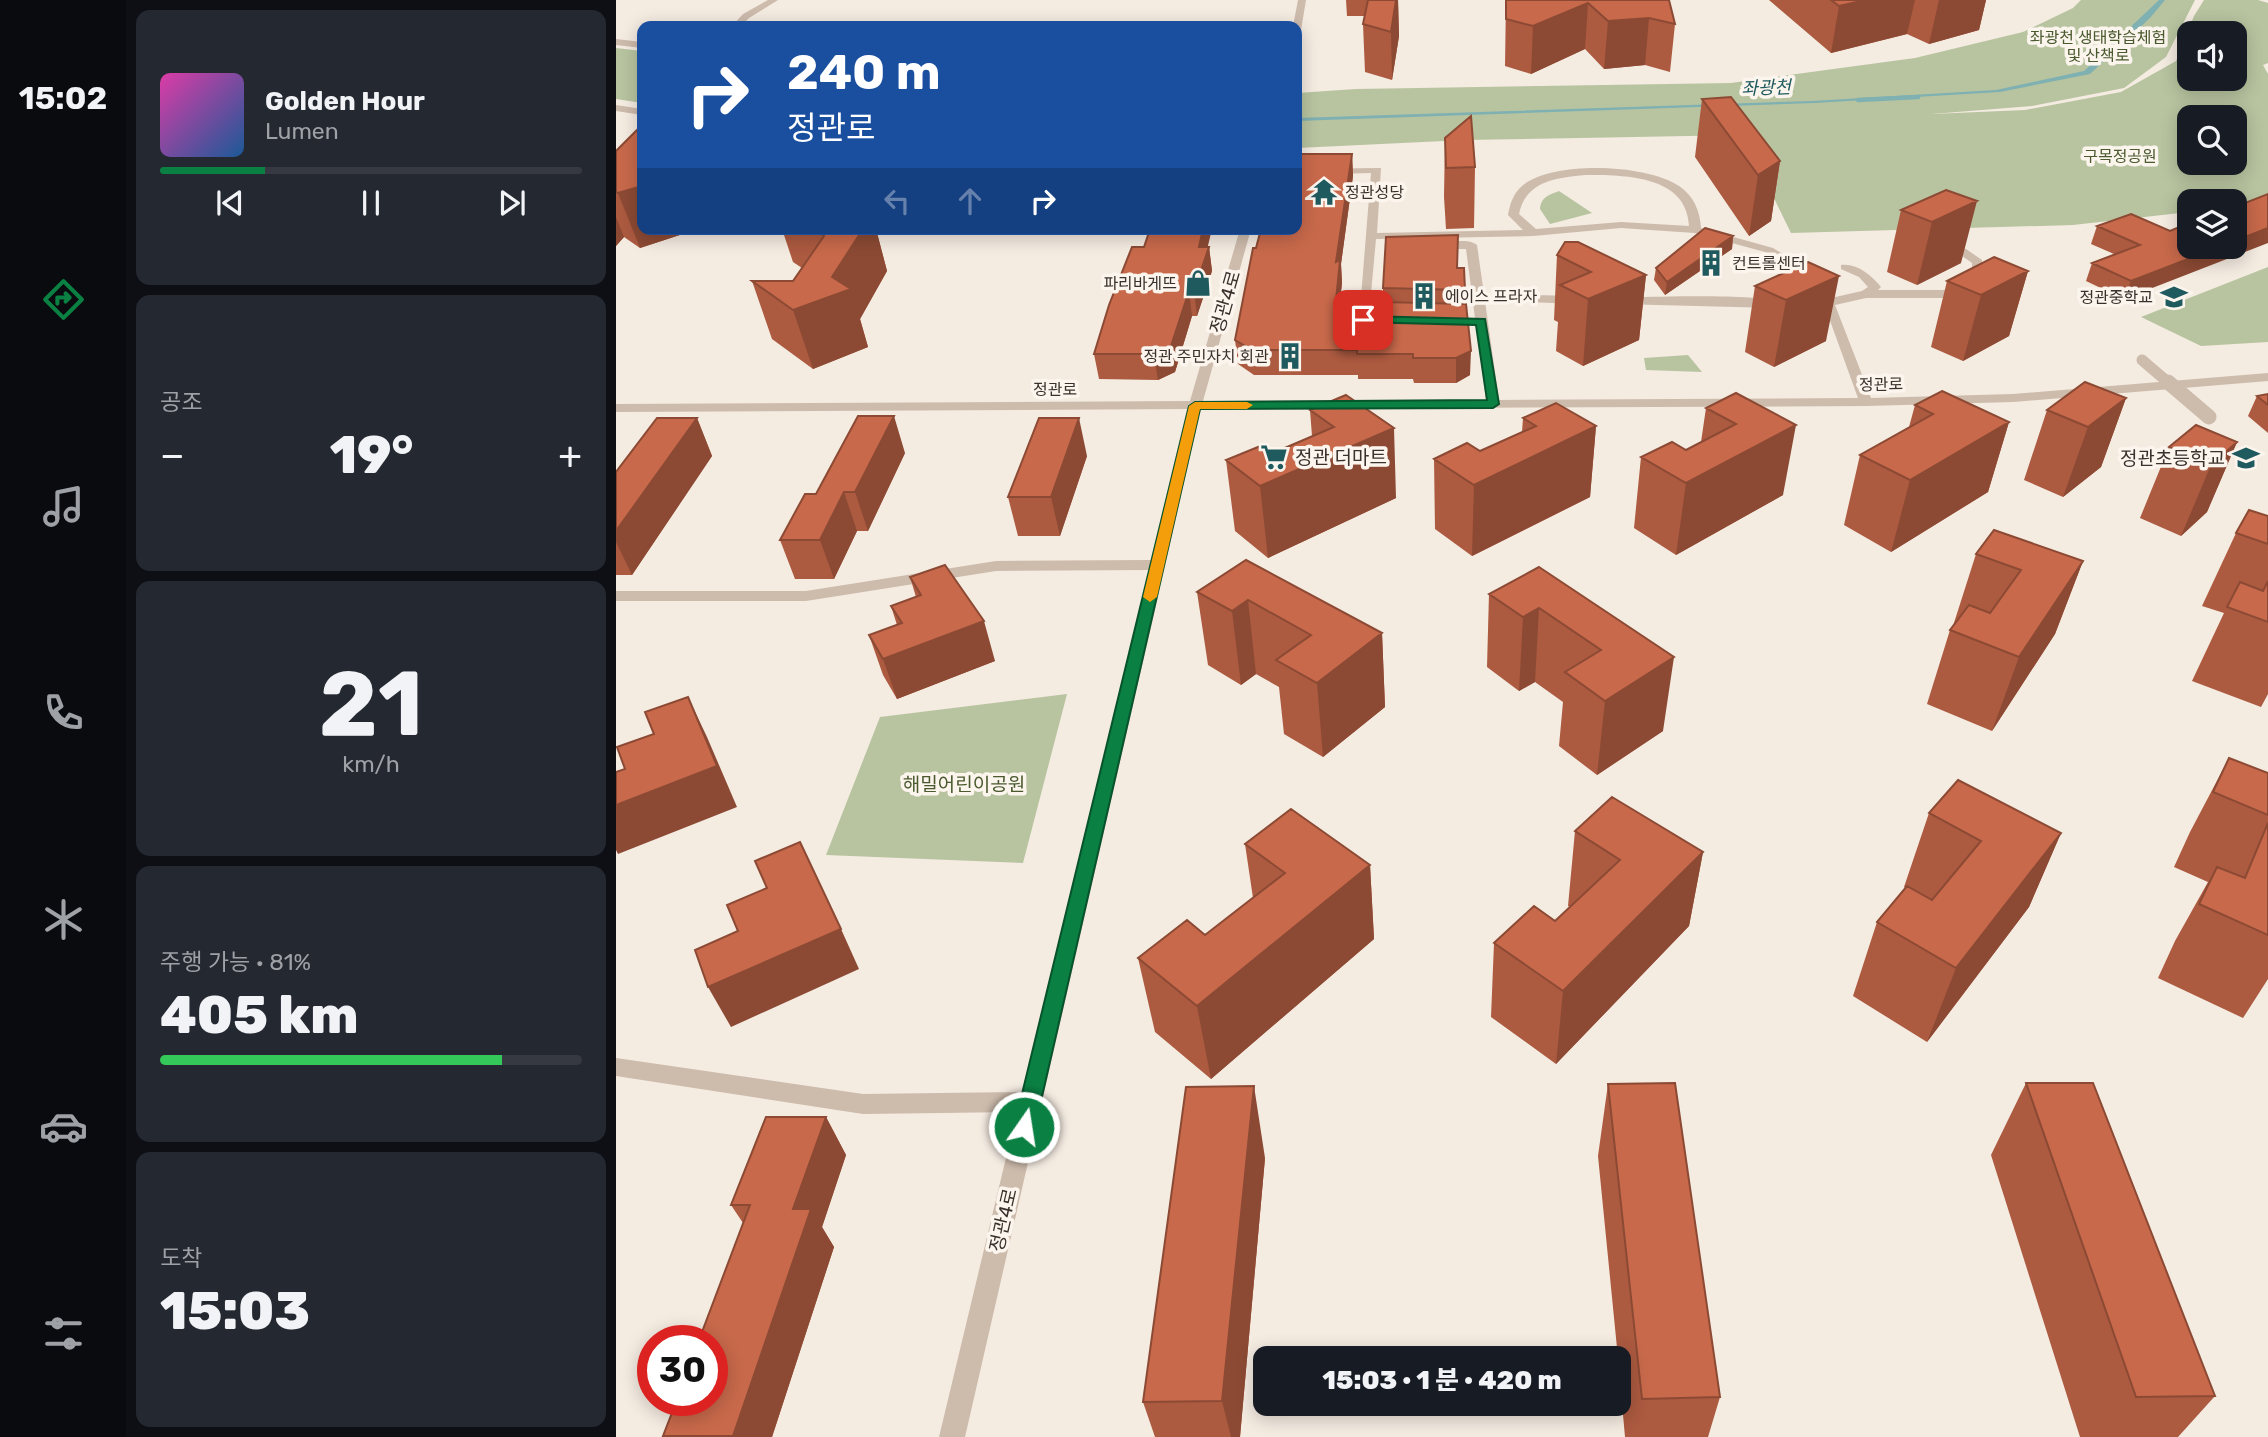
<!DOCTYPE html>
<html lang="ko">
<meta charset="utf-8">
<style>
body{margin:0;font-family:Rubik,"Noto Sans KR",sans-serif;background:#242831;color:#f1f3f6;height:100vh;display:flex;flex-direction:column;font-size:26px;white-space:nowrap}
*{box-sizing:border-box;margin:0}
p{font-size:23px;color:#9ea1a6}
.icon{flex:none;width:38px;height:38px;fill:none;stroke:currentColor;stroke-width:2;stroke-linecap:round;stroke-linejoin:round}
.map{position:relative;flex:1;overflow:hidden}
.sheet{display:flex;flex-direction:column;gap:10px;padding:10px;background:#0d0f14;width:490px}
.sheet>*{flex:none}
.banner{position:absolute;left:21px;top:21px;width:665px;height:214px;border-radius:14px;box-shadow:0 4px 18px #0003;background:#1a4fa0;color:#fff;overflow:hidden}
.controls{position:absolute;left:1561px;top:21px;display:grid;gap:14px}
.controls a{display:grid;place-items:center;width:70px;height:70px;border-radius:14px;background:#171b24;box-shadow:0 4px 18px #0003;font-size:35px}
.speed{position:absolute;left:21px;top:1325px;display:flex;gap:14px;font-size:35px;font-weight:700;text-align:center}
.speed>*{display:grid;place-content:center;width:91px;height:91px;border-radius:50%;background:#171b24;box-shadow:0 4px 18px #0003;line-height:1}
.speed .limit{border:10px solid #d22;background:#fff;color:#111}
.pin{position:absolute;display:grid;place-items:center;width:60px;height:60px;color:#fff;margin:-30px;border-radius:14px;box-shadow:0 4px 10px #0006}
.me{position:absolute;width:77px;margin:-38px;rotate:13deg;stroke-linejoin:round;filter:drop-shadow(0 0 5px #0008)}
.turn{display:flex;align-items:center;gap:24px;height:147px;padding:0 35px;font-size:32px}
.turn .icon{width:91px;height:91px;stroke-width:2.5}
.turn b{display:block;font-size:49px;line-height:60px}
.lanes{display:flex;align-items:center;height:66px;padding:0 35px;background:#0003;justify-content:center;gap:35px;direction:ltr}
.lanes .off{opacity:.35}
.big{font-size:52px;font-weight:800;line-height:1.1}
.sheet .card{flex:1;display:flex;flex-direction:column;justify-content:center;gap:10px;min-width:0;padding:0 24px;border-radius:14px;background:#242831}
.sheet .dial{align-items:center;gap:0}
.dial b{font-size:91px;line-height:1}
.song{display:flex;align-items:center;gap:21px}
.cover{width:84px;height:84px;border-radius:10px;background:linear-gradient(135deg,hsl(320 70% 55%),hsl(210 70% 35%))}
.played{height:7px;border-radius:4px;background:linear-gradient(90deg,#0b8043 25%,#363941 25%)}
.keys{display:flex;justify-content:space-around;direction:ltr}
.heat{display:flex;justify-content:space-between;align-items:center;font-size:38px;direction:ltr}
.charge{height:10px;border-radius:5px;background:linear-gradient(90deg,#34c759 81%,#363941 0)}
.trip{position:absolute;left:637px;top:1346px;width:378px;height:70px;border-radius:14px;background:#171b24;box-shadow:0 4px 18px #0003;font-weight:800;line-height:70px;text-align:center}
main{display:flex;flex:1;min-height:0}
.dock{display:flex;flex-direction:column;width:126px;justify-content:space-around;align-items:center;background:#090b0e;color:#9ea1a6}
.dock .icon{width:49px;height:49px}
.dock .on{color:#0b8043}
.dock b{font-size:32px;color:#f1f3f6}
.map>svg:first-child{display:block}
.green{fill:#b8c4a0;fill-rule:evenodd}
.water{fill:#7fb0b2}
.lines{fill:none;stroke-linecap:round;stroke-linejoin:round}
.stream{stroke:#7fb0b2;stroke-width:4.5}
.minor{fill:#cdbbac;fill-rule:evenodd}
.minor-bridge-far1{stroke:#cdbbac;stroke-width:11}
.minor-bridge{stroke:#cdbbac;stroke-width:15}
.wall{fill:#ac5a40}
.shaded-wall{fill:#8c4a34}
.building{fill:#c8694b;stroke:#8c4a34;stroke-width:2}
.route{fill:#0b8043;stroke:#07532c;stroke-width:2}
.slow{fill:#f59e0b}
.labels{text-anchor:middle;stroke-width:7;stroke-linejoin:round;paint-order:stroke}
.far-park-label{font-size:16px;fill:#4a5a2e;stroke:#fbf5ee}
.far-poi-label{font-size:16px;fill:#3b302b;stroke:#fbf5ee;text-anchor:start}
.far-street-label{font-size:16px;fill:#3b302b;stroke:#fbf5ee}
.far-water-label{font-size:18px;font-style:italic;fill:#1f5a5e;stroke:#fbf5ee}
.street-label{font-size:19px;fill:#3b302b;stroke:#fbf5ee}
.poi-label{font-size:19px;fill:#3b302b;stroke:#fbf5ee;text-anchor:start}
.park-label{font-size:19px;fill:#4a5a2e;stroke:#fbf5ee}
</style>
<main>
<nav class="dock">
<b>15:02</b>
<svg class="icon on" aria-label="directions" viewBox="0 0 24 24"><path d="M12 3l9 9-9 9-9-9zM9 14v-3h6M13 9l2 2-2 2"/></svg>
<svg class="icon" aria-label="music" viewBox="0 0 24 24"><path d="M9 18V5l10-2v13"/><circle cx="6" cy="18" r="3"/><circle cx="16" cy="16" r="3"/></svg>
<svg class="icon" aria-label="phone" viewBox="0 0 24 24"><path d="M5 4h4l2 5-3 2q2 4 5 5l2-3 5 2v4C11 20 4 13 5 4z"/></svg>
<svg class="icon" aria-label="climate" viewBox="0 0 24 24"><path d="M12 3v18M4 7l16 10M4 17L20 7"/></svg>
<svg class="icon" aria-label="car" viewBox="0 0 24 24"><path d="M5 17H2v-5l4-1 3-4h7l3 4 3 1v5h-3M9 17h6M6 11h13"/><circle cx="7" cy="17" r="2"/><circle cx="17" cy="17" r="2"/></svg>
<svg class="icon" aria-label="filters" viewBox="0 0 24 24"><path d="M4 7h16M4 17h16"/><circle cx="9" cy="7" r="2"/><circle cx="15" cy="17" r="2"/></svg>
</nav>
<section class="sheet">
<div class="card">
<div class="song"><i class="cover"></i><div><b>Golden Hour</b><p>Lumen</p></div></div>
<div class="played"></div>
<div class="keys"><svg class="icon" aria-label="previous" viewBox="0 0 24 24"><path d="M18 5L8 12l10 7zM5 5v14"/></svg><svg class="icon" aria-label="pause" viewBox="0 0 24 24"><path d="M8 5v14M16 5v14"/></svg><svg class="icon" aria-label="next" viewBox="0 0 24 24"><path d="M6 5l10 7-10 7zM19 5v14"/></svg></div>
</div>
<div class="card"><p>공조</p>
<div class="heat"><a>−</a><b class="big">19°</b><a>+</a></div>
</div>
<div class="card dial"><b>21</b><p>km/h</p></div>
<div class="card"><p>주행 가능 · 81%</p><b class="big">405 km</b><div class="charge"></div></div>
<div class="card"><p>도착</p><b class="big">15:03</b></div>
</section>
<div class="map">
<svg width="1652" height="1437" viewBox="0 0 1652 1437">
<rect width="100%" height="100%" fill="#f4ebe1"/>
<path class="green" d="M1465 0H1579L1550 57 1508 88 1416 106 1316 114 1409 110 1505 92 1560 61 1578 16 1588 0H1642L1652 3V63L1647 65 1652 74V198L1619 205V201H1573V212L1457 225 1175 233 1127 135 849 140 681 148V93L740 89 1115 83 1299 58 1407 32 1457 8ZM1573 33H1619V79H1573ZM1573 117H1619V163H1573Z
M0 48 26 51V103L0 99Z
M943 191 976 213 934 224 924 209C925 197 933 195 943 191Z
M1652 267V342L1585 346 1525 317Z
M1072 355 1086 372 1030 370 1028 358Z
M451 694 407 863 210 855 264 717Z"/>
<path class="water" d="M1543 0H1549L1534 18 1474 74 1384 92 1199 103 681 121V118L1196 101 1380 90 1468 71Z"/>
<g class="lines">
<path class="stream" d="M1242 100 1302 97"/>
<path class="minor" d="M152 0H162L133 18 125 26H116L127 14Z
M682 0H690L685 30 681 33V26H677Z
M0 39 26 42V48L0 45Z
M0 105 26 109V115L0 111Z
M765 168 761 233 907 230 892 215C894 204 897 194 906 186 936 160 1031 164 1063 186 1078 196 1084 211 1085 228L1157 248 1202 276 1215 298 1246 291 1252 287 1243 277 1225 269V265C1241 263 1255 275 1265 287L1262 290H1337L1354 298 1356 301 1350 305 1335 298H1250L1219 305 1255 398 1397 394 1652 373V381L1397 402 1250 406 585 409 349 1437H323L401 1112 247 1114 0 1076V1058L247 1094 406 1092 533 570 380 571 190 601H0V591H190L380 561 535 560 571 409 0 412V404L574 401 624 229H635L587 401 870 400 860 326 830 325 824 321 830 317 859 318 850 249H835L829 246C836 240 854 239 861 245L883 400 1242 398 1212 315 1193 280 1149 252 1079 233 1005 228 917 236 760 239 753 315 785 316 791 320 785 324 743 322 755 173 681 175V169ZM969 175C1008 175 1071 175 1073 226L1005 222 920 229 903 214C910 181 939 178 969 175Z
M1327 243 1350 249 1366 260V278L1355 288H1347V282L1356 275V263L1342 253 1323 248 1321 246Z
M917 295 960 296 966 300 960 304 913 302 911 299Z
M1006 297C1033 298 1149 292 1165 304L1159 308 1002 304 1000 301Z"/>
<path class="minor-bridge-far1" d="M1526 360 1554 384"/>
<path class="minor-bridge" d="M1552 382 1593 417"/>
</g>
<path class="wall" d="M730 0H782L783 36 776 80 749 72 747 24 749 16H731Z
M890 0H1053L1059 24 1054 72 1029 65 988 69 969 49 915 74 889 66Z
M1153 0H1370L1363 30 1313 44 1291 34 1215 53Z
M1086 99 1164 161 1155 221 1133 236 1079 157Z
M829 138 859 167 858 228 830 229 828 197Z
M0 151 26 229H75L76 231 24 248 8 237 0 246Z
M736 154 737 176 725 264 726 283 722 320H765L767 302V288L841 268 849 290V304L854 375 840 383H798L797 379H742V375H638L622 364 619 340 640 248 681 229Z
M1330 190 1345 263 1301 285 1271 272 1285 210Z
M1481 226 1554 231 1508 299 1470 281 1476 263 1498 254 1475 244Z
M166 229H260L271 271 244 319 252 347 197 369 156 339 136 281H177L186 268 177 262Z
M1117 236 1116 249 1049 295 1038 280 1040 268Z
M592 247H593L596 271 581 316H576L559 372 542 380 483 379 478 354Z
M941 255 1030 275 1023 340 967 366 940 351 942 322 938 320Z
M1192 262 1210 341 1158 367 1129 352 1139 286Z
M1412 271 1393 336 1347 361 1315 347 1331 281Z
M1120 393 1167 495 1060 555 1018 528 1025 457 1070 450 1085 442 1090 408Z
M1652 394V433L1632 416 1641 396Z
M730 395 780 498 652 558 619 531 610 460 657 453 696 436 694 410Z
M1510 398 1485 467 1447 497 1408 480 1431 410Z
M1299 405 1393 422 1372 492 1275 552 1228 525 1244 455 1293 427Z
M81 418 96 456 16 575H0V472Z
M907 418 980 426 974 497 856 556 819 529 818 459 864 451 906 432Z
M1621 442 1591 512 1565 536 1524 518 1553 447Z
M289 453 252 531H241L218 579H179L164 540 200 494Z
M471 456 444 536H402L392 497Z
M1652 516V694L1645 707 1576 681 1608 613 1586 606 1620 533Z
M1360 554 1467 561 1439 634 1376 731 1311 704 1334 630 1337 626Z
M630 560 766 633 769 707 707 757 668 734 663 687 640 674 625 685 592 665 581 592Z
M923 567 1047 731 981 775 943 746 947 702 919 682 903 691 871 667 873 594Z
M294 577 379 661 281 699 267 675 253 635 281 625 275 606 300 597Z
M1613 758 1652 773V979L1627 1018 1542 978 1559 941 1592 882 1558 867 1574 832Z
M1313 813 1445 833 1413 907 1311 1042 1237 996 1261 922 1289 888 1288 887Z
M959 831 1087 852 1073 926 940 1064 875 1017 878 943 939 921 954 907 952 906Z
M629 844 754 865 758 939 595 1079 539 1032 522 958 589 935 637 898Z
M1410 1083 1599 1396 1562 1437H1464L1375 1155Z
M992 1084 1104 1397 1092 1437H1009L1003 1370V1358H1002L982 1156Z
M210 1117 230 1155 206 1227 218 1247 156 1437H49L47 1436 127 1223 115 1205Z
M649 1158 624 1437H539L527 1402Z"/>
<path class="shaded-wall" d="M780 0H782L783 36 776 80 775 32Z
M1250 0H1299L1291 34 1215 53 1223 6Z
M1323 0H1370L1363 30 1313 44Z
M972 3 969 49 915 74 917 26Z
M1033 18 1029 65 988 69 992 21Z
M736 154 737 176 725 264 726 283 719 344 718 320 720 262Z
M1164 161 1155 221 1133 236 1142 175Z
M26 186V229H75L76 231 24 248 2 193Z
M1361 201 1345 263 1301 285 1316 222Z
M0 217 8 237 0 246Z
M1652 228V243L1508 299 1515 281 1603 247H1619V241Z
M241 229H260L271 271 244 319 252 347 197 369 177 310 216 277Z
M587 229H596L589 258 593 247 596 271 581 316 578 291 583 247Z
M1117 236 1116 249 1049 295 1051 282Z
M1412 271 1393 336 1347 361 1365 295Z
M1030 275 1023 340 967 366 972 299Z
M1223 276 1210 341 1158 367 1170 300Z
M573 291 576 316 559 372 542 380 538 354Z
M855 351 854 375 840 383V358Z
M1510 398 1485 467 1447 497 1472 427Z
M278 416 289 453 252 531 239 492Z
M81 418 96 456 16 575 0 542V531Z
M463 418 471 456 444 536 435 497Z
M1393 422 1372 492 1275 552 1294 480Z
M1180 425 1167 495 1060 555 1070 483Z
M980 426 974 497 856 556 858 485Z
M778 428 780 498 652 558 644 486Z
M1621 442 1591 512 1565 536 1595 465Z
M228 492 241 531 218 579 204 540Z
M1467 561 1439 634 1376 731 1403 657Z
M632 600 640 674 625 685 616 611Z
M923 608 919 682 903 691 907 617Z
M368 621 379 661 281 699 267 659Z
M766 633 769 707 707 757 701 683Z
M1058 657 1047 731 981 775 989 701Z
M72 697 91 737 121 807 2 854 0 850V805Z
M1445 833 1413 907 1311 1042 1340 968Z
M1087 852 1073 926 940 1064 947 991Z
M754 865 758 939 595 1079 581 1006Z
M225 929 243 969 115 1027 92 987Z
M638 1086 649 1158 624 1437H615L606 1401Z
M210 1117 230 1155 206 1227 218 1247 156 1437H118L117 1436 177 1209Z"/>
<path class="building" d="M752 0H780L775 32 747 24Z
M890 0H1053L1059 24 1033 18 992 21 972 3 917 26 890 19Z
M1215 0H1250L1223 6Z
M1115 97 1164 161 1142 175 1086 99Z
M855 116 859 167 830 168 829 138Z
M26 125V186L2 193 0 192V151Z
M681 154H736L720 262 724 260 718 320H765L766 302 850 304 855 351 840 358H797V354H741V350H636L619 340 637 248H640L645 229H681Z
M1330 190 1361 201 1316 222 1285 210Z
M1652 194V228L1619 241V207Z
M1515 214 1554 231 1573 223V247H1603L1515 281 1476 263 1524 245 1481 226Z
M1089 228 1117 236 1051 282 1040 268Z
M197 229H247L216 277 235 289 177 310 136 281H177L208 236Z
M534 229H587L583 247H593L578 291H573L555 346 538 354H478L493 305 516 247H528Z
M842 235 841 268H848L849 290 767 288 770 237Z
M949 242H962L1030 275 972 299 944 285 975 272 941 255Z
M1378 257 1412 271 1365 295 1331 281Z
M1192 262 1223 276 1170 300 1139 286Z
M1469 382 1510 398 1472 427 1431 410Z
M1326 391 1393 422 1294 480 1244 455 1317 414 1299 405Z
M1120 393 1180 425 1070 483 1025 457 1056 442 1070 450 1120 424 1090 408Z
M1652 394V405L1641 396Z
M730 395 778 428 644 486 610 460 647 445 657 453 718 427 694 410Z
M940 403 980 426 858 485 818 459 851 443 864 451 920 426 907 418Z
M242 416H278L239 492H228L204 540H164L189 494H200Z
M41 418H81L0 531V472Z
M423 418H463L435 497H392Z
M1580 425 1621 442 1595 465 1553 447Z
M1633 510 1652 516V544L1620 533Z
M1378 530 1467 561 1403 657 1334 630 1353 605 1374 613 1405 570 1360 554Z
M630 560 766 633 701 683 660 660 695 635 632 600 616 611 581 592Z
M329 565 368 621 267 659 253 635 286 623 275 606 305 595 294 577Z
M923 567 1058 657 989 701 949 672 985 650 923 608 907 617 873 594Z
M1652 581V622L1611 607 1624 582 1647 591Z
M72 697 101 766 0 805V772L9 769 1 747 38 734 29 712Z
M1613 758 1652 773V815L1597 792Z
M1342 780 1445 833 1340 968 1261 922 1291 886 1316 900 1365 841 1313 813Z
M996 797 1087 852 947 991 878 943 918 906 939 921 1004 860 959 831Z
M675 809 754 865 581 1006 522 958 571 920 589 935 669 873 629 844Z
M1652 823V935L1583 904 1601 867 1629 878Z
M184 842 225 929 92 987 79 950 122 931 111 905 151 888 139 861Z
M1059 1083 1104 1397 1026 1399 992 1084Z
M1410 1083H1477L1599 1396 1520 1397Z
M638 1086 606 1401 527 1402 570 1087Z
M150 1117H210L177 1209H195L117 1436H47L61 1400H96V1340H83L134 1205H115Z"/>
<path class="route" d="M747 316 869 319 883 404 877 408 584 409 419 1127 416 1134 408 1137 401 1134 398 1127 573 406 579 402 871 400 860 325 743 322V317Z"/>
<path class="slow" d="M579 402H631L637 405 631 409H584L541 597 534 602 527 597 573 406Z"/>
<defs>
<symbol id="temple-bare" viewBox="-9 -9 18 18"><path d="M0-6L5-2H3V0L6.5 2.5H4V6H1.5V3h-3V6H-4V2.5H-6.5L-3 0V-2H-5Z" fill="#1f5a5e" stroke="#fbf5ee" stroke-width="2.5" paint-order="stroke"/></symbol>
<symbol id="building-bare" viewBox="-9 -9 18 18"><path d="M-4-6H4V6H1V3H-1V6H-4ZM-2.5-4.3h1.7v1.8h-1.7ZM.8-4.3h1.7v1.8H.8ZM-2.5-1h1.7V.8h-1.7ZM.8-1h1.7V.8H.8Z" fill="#1f5a5e" stroke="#fbf5ee" stroke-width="2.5" paint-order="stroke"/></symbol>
<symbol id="shop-bare" viewBox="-9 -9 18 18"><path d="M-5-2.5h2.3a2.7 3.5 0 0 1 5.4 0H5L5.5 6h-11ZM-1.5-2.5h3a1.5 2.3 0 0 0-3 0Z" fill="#1f5a5e" stroke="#fbf5ee" stroke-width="2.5" paint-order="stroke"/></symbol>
<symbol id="school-bare" viewBox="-9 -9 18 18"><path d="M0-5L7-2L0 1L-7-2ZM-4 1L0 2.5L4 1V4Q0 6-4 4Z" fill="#1f5a5e" stroke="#fbf5ee" stroke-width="2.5" paint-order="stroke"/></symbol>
<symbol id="supermarket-bare" viewBox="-9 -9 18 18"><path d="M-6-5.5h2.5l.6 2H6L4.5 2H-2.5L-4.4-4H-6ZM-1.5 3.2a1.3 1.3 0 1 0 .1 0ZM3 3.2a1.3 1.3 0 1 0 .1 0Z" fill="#1f5a5e" stroke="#fbf5ee" stroke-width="2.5" paint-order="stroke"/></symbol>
</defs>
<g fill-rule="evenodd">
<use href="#temple-bare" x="689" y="173" width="38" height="38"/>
<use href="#building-bare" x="1076" y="244" width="38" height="38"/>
<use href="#shop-bare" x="563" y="264" width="38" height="38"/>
<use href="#building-bare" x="789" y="277" width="38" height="38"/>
<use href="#school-bare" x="1539" y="278" width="38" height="38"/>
<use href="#building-bare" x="655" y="337" width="38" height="38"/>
<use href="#supermarket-bare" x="639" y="438" width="38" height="38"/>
<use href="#school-bare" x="1611" y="439" width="38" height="38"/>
</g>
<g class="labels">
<g class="far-park-label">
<text x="1482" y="43">좌광천 생태학습체험<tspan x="1482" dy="18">및 산책로</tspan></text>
<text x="1504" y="162">구목정공원</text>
</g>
<g class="far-poi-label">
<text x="729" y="198">정관성당</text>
<text x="1116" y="269">컨트롤센터</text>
<text x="561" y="289" text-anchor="end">파리바게뜨</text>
<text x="829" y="302">에이스 프라자</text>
<text x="1537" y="303" text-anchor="end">정관중학교</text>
<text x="653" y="362" text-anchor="end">정관 주민자치 회관</text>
</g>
<g class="far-street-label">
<text transform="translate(1265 384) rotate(-1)" y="6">정관로</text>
<text x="439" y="395">정관로</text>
</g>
<g class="far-water-label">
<text transform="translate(1150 88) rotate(-2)" y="6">좌광천</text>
</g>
<g class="street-label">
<text transform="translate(609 302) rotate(-74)" y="7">정관4로</text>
<text transform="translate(387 1220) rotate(-77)" y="7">정관4로</text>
</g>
<g class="poi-label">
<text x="679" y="464">정관 더마트</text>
<text x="1609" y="465" text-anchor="end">정관초등학교</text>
</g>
<g class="park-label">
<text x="348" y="791">해밀어린이공원</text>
</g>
</g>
</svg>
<div class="controls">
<a><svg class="icon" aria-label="sound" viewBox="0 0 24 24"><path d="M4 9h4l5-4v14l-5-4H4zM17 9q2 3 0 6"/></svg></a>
<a><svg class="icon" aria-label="search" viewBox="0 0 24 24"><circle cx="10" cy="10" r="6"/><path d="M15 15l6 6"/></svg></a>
<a><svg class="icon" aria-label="layers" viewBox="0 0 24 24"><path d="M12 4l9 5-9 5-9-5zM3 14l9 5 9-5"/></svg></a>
</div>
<div class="speed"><div class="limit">30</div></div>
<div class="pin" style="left:747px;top:320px;background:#d93025"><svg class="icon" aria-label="arrive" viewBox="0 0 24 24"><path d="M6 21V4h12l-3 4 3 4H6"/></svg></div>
<svg class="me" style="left:408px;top:1127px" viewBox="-20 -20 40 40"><circle r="17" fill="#0b8043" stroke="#fff" stroke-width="3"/><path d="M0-11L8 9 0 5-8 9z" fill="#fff"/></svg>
<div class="trip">15:03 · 1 분 · 420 m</div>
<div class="banner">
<div class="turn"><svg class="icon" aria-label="right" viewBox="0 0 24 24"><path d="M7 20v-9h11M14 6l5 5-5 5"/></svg><div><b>240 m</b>정관로</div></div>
<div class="lanes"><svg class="icon off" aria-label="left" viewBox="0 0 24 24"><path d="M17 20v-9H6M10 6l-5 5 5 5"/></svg><svg class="icon off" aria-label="ahead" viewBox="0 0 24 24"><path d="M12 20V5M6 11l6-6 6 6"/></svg><svg class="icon" aria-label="right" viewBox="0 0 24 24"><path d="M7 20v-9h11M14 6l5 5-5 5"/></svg></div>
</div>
</div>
</main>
